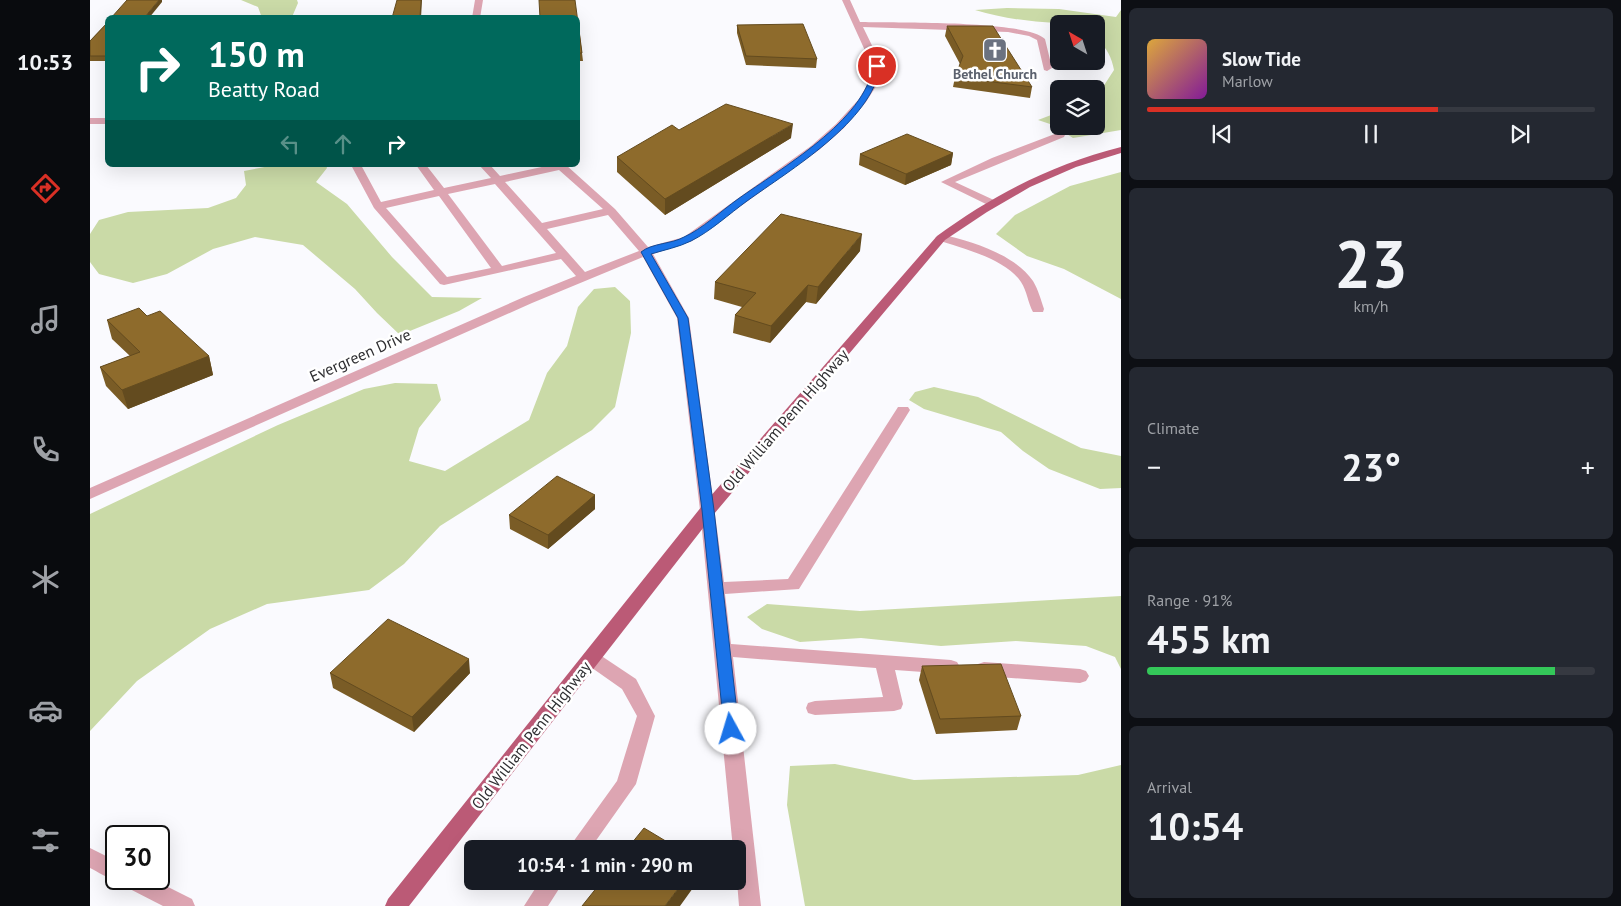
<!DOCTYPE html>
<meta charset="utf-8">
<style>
body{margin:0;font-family:"PT Sans",sans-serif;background:#242831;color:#f1f3f6;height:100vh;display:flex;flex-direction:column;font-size:19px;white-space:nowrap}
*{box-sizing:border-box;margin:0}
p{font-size:16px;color:#9ea1a6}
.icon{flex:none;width:28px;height:28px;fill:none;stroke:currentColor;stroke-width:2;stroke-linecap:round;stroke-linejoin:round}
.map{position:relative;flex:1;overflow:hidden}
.sheet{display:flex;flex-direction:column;gap:8px;padding:8px;background:#0d0f14;width:500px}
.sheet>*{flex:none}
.top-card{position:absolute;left:15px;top:15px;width:475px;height:152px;border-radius:8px;box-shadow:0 5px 20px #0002;background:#00695c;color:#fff;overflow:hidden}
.needle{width:32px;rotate:321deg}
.controls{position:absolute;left:960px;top:15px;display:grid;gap:10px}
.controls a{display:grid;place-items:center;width:55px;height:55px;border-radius:8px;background:#171b24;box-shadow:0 5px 20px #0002;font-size:25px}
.speed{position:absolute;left:15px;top:825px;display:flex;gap:10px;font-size:25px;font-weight:700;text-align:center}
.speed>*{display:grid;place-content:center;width:65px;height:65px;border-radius:50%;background:#171b24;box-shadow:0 5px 20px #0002;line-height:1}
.speed .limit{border:2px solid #111;border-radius:8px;background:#fff;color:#111}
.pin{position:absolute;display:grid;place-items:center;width:42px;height:42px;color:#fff;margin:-21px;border:2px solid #fff;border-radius:50%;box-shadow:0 1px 5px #0007}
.me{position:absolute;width:55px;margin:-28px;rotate:354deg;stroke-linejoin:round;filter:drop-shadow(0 0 4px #0008)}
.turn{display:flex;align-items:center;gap:18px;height:105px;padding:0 20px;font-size:22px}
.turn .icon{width:65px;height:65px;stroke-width:2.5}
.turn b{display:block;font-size:35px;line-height:42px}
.lanes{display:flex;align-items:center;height:48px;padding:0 20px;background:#0003;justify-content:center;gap:25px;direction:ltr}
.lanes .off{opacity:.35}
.big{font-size:38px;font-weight:800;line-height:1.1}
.sheet .tile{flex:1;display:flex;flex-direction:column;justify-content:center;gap:8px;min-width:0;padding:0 18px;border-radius:8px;background:#242831}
.sheet .dial{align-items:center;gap:0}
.dial b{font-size:65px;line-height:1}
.song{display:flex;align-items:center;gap:15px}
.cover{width:60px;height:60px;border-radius:8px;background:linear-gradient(135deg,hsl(40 70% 55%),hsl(290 70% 35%))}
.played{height:5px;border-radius:2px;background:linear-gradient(90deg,#d93025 65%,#363941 65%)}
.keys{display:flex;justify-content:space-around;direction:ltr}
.heat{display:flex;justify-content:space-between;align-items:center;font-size:28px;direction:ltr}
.charge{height:8px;border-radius:4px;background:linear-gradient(90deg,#34c759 91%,#363941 0)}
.trip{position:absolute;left:374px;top:840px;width:282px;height:50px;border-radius:8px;background:#171b24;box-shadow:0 5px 20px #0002;font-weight:800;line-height:50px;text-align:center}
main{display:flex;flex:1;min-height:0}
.menu{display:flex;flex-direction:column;width:90px;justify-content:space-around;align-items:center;background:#090b0e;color:#9ea1a6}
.menu .icon{width:35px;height:35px}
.menu .on{color:#d93025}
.menu b{font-size:22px;color:#f1f3f6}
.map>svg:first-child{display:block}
.green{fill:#cadaa7}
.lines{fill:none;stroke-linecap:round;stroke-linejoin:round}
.minor{fill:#dda5b2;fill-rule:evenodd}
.major{fill:#bb5a76;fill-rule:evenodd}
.wall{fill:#7a5c26}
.shaded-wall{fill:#634b1f}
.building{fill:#8e6b2c;stroke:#634b1f}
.route{fill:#1a73e8;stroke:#114b97}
.labels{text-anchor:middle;stroke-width:5;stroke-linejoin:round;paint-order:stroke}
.far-worship-label{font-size:14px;font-weight:bold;fill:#5b616d;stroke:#fff}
.street-label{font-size:16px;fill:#2f2f32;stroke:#fff}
</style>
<main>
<nav class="menu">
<b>10:53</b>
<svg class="icon on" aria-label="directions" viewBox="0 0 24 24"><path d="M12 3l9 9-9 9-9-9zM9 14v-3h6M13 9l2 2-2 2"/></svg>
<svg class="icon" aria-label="music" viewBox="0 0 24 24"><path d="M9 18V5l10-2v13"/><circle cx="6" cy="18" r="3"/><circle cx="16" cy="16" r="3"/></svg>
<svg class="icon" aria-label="phone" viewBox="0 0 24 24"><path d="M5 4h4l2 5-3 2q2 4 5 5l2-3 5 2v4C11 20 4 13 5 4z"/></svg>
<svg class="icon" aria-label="climate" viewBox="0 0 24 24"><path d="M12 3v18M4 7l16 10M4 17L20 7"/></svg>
<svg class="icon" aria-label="car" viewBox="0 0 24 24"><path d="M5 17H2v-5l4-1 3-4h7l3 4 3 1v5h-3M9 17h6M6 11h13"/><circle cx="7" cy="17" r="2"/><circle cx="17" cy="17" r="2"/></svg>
<svg class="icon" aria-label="filters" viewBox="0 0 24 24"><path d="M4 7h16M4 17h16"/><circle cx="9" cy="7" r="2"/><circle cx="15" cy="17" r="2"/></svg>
</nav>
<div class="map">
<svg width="1031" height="906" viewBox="0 0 1031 906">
<rect width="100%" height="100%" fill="#fafafe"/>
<path class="green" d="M151 0H207L208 3 202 17 172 18 168 7Z
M917 8 969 9 1026 17 1031 10V130L983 138 963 125 948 120 969 112V126H1006V93L1011 90 1024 70C1022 59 1017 46 1006 40V24C965 24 925 22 885 10Z
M185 165H236L237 168 226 182 257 204 302 257 342 297 392 298 369 311 310 335 287 313 265 289 213 245 165 237 123 249 77 274 43 283 9 274 0 262V234L9 220 38 212 118 208 146 198 156 185 154 171Z
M1031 172V299L974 269 937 256 906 234 925 215 980 186Z
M525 287 540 301 541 333 525 407 502 430 350 526 314 564 279 590 177 604 120 629 47 681 0 731V514L188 425 274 389 305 383 347 384 351 400 329 428 319 461 355 471 439 420 457 373 477 346 488 307 504 289Z
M844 387 888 397 991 448 1031 456V488L1010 489 959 469 933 451 911 432 834 409 819 400 825 392Z
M1031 596V669L1025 657 996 646 926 641 851 646 771 638 710 642 672 629 657 617 677 604 770 611Z
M745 764 824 780 988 775 1031 765V906H715L697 805 700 766Z"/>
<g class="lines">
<path class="minor" d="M385 0H393L390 18H382Z
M752 0H760L770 22C803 23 936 20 955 39L962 68 957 71 954 70 947 40 939 36 918 32 773 27 792 66 790 80 776 102 754 128 729 150 602 241 563 254 599 318 634 582 698 579 808 407H818L820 410 709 589 635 594 641 644 861 660 867 662 870 667 867 672 861 674 805 670 813 704 811 709 804 711 725 715 718 713 716 708 718 703 725 701 793 697 786 668 643 657 671 906H649L647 881 648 849H643L610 510 587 318 553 257 442 303 0 499V488L434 297 486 276 471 259 354 285 350 284 284 208 261 165H271L291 202 344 190 326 165H336L354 188 401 178 389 165H400L410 176 461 165H476L525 209 558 247 594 237 721 146 746 124 769 99 780 80 782 66ZM469 170 513 209 452 223 415 182ZM405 184 466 253 412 266 358 194ZM349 196 401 268 357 277 296 208ZM518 215 549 251 495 272 457 229Z
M0 118H18V124H0Z
M970 132 975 135 974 137 865 182 906 201 908 203 906 205H898L851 182 902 158Z
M851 234C882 242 923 253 943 281 948 289 951 300 954 309L953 312H943C938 303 937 291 931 282 916 259 872 248 847 240L845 238Z
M501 651 507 653 546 679 565 716 546 784 500 849H478L527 781 547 716 532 689 495 663 492 658 495 653Z
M894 662 990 669 996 671 999 676 996 681 990 683 894 676 888 674 885 669 888 664Z
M0 848 26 861V879H30C21 882 9 872 0 868Z
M31 879H62L102 899 105 906H73L34 886Z
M450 881H474L458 906H434Z"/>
<path class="major" d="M1031 147V153L986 167 940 187 897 212 855 240 624 514 319 906H295L298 899 612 506 847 236C903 195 963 164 1031 147Z"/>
</g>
<path class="wall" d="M488 18 492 53 493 61H488Z
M18 22V61H0V41Z
M647 25 727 59 726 68 656 65 647 33Z
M857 26 942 87 940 98 863 87 865 77 870 64 855 36Z
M589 130 701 138 575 215 527 172V157Z
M863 153 861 165 815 185 769 165 770 154Z
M770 251 726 304 716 302 680 343 643 333 645 315 652 307 624 299 625 282Z
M57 316 119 356 123 375 38 409 16 386 10 367 40 356 22 339 17 320Z
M505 495V509L458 549 420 529 419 515Z
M832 666 931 716 927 730 846 734 829 680Z
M240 673H380L324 732 243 688Z"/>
<path class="shaded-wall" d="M69 0H72V2L59 18H54Z
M331 0H332L331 18H330Z
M703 124 701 138 575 215V199Z
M863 153 861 165 815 185 816 174Z
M772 234 770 251 726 304 728 287Z
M718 285 716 302 680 343 681 326Z
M119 356 123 375 38 409 32 390Z
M505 495V509L458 549V535Z
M379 659 380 673 324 732 322 717Z
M594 881H608L590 906H575Z"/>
<path class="building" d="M37 0H69L54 18H21Z
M307 0H331L330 18H302Z
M449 0H485L492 53H488V18H450Z
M18 22V56H0V41Z
M713 24 727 59 656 56 647 25Z
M857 26H903L942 87 865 77 873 56Z
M636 104 703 124 575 199 527 157 582 125 589 130Z
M817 134 863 153 816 174 770 154Z
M691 214 772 234 728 287 718 285 681 326 645 315 666 293 625 282Z
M49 308 57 316 70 311 119 356 32 390 10 367 50 352 17 320Z
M467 476 505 495 458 535 419 515Z
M298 619 379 659 322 717 240 673Z
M911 664 931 716 850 719 832 666Z
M554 828 589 849H537Z
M512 881H594L575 906H492Z"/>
<path class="route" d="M787 64 790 66C783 121 700 170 657 201 639 214 621 231 601 241 589 247 574 250 561 254L598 318 624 510 649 729 647 733 641 735 636 733 634 729 612 510 588 318 551 252C562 243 582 244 594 237 612 229 631 211 648 199 690 169 776 120 783 66Z"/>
<defs>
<symbol id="church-square" viewBox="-11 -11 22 22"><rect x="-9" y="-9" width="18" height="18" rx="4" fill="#6b7280" stroke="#fff"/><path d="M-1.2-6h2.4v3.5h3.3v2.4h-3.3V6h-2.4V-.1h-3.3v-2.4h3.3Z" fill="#fff"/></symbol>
</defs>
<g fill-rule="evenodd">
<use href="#church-square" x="891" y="36" width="28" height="28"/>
</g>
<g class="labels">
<g class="far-worship-label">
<text x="905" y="79">Bethel Church</text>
</g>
<g class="street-label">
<text transform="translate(270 355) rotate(-24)" y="6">Evergreen Drive</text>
<text transform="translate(695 420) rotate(-49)" y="6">Old William Penn Highway</text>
<text transform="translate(441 735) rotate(-52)" y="6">Old William Penn Highway</text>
</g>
</g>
</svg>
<div class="controls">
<a><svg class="needle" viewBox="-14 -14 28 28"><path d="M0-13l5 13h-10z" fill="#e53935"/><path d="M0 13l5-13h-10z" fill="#9ea1a6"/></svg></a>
<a><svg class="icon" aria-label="layers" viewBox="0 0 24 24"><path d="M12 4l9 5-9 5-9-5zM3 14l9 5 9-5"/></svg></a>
</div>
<div class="speed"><div class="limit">30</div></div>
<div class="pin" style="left:787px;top:66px;background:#d93025"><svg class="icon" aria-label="arrive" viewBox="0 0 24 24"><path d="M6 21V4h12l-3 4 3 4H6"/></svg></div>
<svg class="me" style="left:641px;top:729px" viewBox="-20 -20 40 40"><circle r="19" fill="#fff"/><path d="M0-13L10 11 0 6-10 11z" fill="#1a73e8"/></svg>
<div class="trip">10:54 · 1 min · 290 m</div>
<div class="top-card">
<div class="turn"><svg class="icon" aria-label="right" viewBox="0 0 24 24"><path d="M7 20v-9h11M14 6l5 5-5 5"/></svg><div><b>150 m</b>Beatty Road</div></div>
<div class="lanes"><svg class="icon off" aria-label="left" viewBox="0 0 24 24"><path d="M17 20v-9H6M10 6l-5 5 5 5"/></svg><svg class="icon off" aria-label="ahead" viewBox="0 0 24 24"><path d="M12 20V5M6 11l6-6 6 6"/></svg><svg class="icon" aria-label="right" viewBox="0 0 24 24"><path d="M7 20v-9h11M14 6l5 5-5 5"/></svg></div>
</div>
</div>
<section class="sheet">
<div class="tile">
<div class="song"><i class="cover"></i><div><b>Slow Tide</b><p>Marlow</p></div></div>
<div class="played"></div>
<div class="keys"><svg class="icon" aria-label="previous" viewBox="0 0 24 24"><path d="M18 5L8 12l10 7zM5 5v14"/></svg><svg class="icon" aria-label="pause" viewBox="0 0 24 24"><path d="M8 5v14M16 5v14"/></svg><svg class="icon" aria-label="next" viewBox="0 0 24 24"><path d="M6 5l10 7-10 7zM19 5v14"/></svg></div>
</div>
<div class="tile dial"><b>23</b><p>km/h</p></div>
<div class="tile"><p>Climate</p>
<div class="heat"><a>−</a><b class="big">23°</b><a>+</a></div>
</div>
<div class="tile"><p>Range · 91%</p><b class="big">455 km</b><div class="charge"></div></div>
<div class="tile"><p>Arrival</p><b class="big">10:54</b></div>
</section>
</main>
